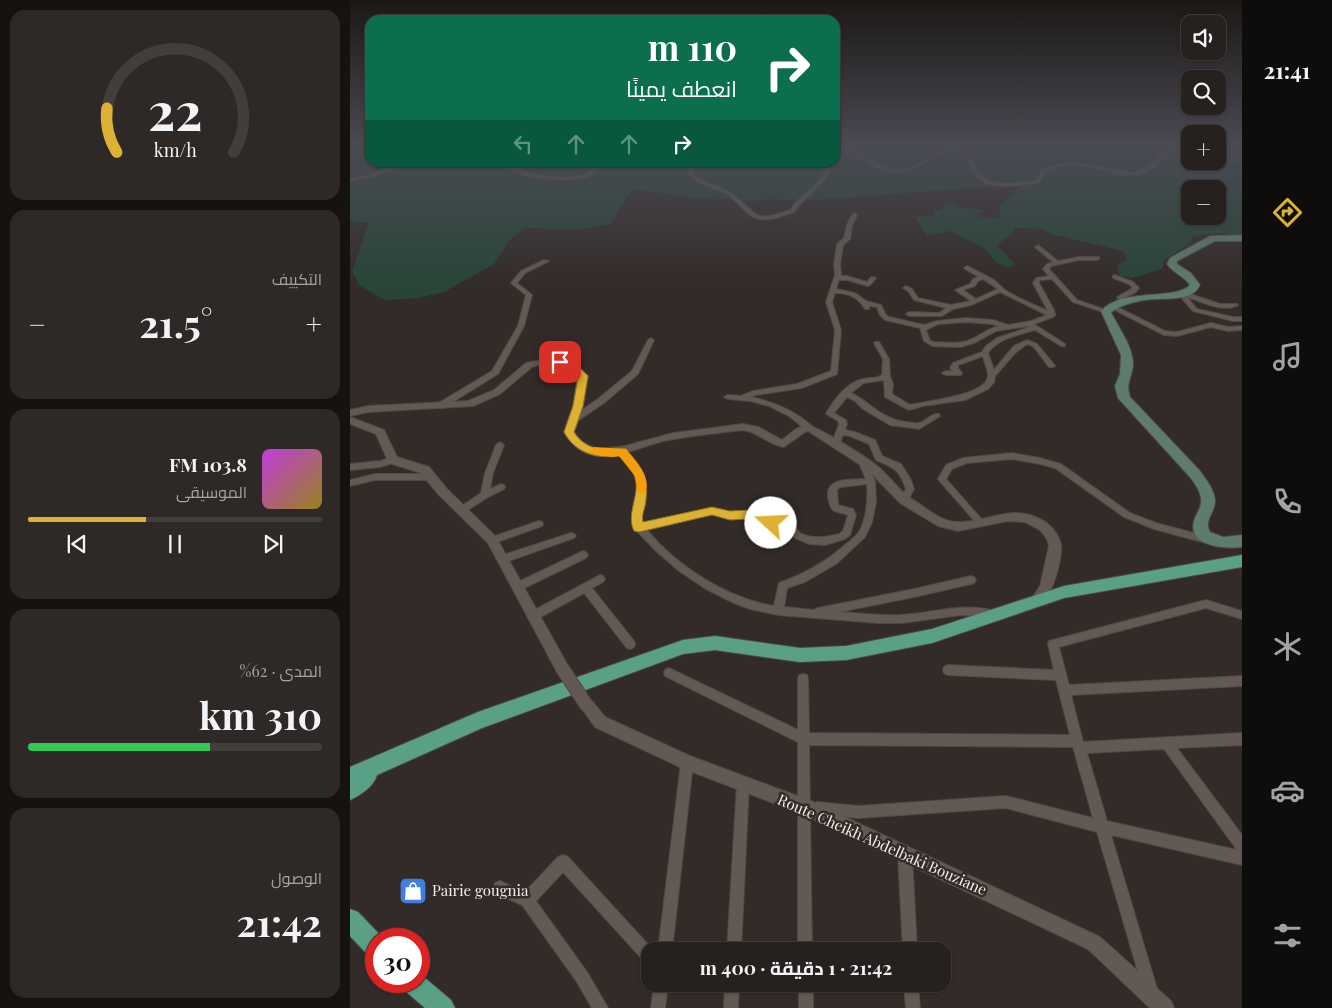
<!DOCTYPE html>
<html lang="ar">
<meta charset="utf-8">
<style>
body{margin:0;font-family:"Playfair Display",Cairo,serif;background:#2e2827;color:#f1f3f6;direction:rtl;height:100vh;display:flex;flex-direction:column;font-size:19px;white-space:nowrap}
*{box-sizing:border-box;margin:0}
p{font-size:16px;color:#a4a3a4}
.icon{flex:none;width:28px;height:28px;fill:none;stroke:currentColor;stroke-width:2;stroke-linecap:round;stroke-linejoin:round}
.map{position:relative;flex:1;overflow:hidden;direction:ltr}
.details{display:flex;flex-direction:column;gap:10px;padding:10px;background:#151210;width:350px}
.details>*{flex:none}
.banner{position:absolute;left:15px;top:15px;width:475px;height:152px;border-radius:15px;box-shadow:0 1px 4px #0004,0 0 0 1px #423e3c;direction:rtl;background:#0b6e4f;color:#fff;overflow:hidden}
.buttons{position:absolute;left:831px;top:15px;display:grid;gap:10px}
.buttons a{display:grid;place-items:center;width:45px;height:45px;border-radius:10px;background:#26201e;box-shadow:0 1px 4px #0004,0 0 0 1px #423e3c;font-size:25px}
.speed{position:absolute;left:15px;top:928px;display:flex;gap:10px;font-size:25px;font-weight:700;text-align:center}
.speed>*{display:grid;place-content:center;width:65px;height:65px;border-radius:50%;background:#26201e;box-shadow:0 1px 4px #0004,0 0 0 1px #423e3c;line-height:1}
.speed .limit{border:8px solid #d22;background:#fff;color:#111}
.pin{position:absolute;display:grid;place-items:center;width:42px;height:42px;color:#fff;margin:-21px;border-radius:10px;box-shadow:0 2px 8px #0006}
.me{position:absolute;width:55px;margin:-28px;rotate:290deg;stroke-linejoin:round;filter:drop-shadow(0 0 4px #0008)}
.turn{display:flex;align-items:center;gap:18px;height:105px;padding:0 20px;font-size:22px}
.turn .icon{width:65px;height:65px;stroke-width:2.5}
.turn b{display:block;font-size:35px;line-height:42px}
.lanes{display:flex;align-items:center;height:48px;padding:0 20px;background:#0003;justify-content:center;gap:25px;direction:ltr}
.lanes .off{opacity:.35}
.big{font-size:38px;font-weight:700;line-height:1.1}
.details .widget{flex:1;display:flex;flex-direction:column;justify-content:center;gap:8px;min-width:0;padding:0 18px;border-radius:15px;background:#2e2827}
.details .dial{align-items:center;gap:0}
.dial svg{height:130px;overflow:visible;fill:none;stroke:#423e3c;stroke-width:7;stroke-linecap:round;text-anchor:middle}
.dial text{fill:#f1f3f6;stroke:none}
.song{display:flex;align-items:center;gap:15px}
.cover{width:60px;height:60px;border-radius:8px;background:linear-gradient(135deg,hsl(290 70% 55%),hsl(50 70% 35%))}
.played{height:5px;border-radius:2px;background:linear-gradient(90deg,#ddb133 40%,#423e3c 40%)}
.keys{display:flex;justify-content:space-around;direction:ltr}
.heat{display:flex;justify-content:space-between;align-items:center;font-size:28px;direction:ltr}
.charge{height:8px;border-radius:4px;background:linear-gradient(90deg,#34c759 62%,#423e3c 0)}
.trip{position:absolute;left:291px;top:942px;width:310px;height:50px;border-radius:15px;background:#26201e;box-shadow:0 1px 4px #0004,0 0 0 1px #423e3c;font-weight:700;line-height:50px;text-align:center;direction:rtl}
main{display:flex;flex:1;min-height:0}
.menu{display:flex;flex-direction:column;width:90px;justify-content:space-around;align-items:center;background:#0f0d0c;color:#a4a3a4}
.menu .icon{width:35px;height:35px}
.menu .selected{color:#ddb133}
.menu b{font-size:22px;color:#f1f3f6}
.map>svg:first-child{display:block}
.green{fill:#284538;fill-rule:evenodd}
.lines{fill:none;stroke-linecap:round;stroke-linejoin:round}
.minor-casing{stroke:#4f4844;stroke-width:2}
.tertiary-casing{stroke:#4f4844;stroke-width:2}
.secondary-casing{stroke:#4f4844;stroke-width:2}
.primary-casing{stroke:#4f4844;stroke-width:2}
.minor{fill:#625954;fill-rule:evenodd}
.tertiary{fill:#625954;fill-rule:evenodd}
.secondary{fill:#5e7c6e;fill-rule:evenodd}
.primary{fill:#5aa087;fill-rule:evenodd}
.tertiary-bridge-casing{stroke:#4f4844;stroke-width:15;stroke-linecap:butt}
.tertiary-bridge{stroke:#625954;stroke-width:13}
.route{fill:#ddb133;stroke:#907321}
.slow{fill:#f59e0b}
.labels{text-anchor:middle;stroke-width:5;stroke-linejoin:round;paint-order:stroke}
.near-street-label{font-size:15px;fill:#f2edea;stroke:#332b28}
.near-poi-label{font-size:15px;fill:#f2edea;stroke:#332b28;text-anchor:start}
</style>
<main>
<nav class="menu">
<b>21:41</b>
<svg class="icon selected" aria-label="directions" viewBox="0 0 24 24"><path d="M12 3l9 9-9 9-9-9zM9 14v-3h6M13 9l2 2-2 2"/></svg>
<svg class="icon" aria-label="music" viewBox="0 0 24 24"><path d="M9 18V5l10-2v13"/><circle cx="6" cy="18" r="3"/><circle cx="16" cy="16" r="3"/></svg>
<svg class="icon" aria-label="phone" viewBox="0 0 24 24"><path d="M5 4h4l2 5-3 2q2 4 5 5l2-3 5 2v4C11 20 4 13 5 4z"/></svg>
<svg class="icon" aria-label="climate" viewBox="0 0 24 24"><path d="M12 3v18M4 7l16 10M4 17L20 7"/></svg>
<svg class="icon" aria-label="car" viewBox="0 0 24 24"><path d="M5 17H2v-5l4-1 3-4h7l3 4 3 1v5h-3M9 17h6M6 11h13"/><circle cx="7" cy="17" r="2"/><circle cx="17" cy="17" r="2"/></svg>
<svg class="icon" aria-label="filters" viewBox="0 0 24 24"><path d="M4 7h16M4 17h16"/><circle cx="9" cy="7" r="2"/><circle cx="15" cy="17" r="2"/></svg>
</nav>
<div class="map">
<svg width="892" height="1008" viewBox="0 0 892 1008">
<rect width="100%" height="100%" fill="#332b28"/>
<path class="green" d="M0 144H20V162H485V144H840V161H868V144H892V236L874 233 843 236 841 243 814 260 812 269 782 278 770 276 767 266 777 259 773 251 701 234 693 229 664 228 662 233 647 245 665 264 659 268 646 262 634 248 600 231 577 236 565 217 585 216V210H591L594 203H605L608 207 633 210 627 214 628 217 649 218 651 213 648 207 674 184 451 201 422 199 400 201 343 198 282 189 261 224 230 230 174 228 159 241 144 264 94 292 68 298 35 300 10 286 2 271 19 223 0 220ZM840 189H868V216H840Z"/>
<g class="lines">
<defs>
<path id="minor" d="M485 145C492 146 498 147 504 150 518 156 532 171 549 170 571 170 586 144 610 150 624 154 624 171 634 178 647 187 669 182 684 181L687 179 691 170C716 159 730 162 755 168 765 170 776 173 786 172 802 169 802 159 814 152 821 147 832 151 840 153V155L827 152 817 153C812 159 807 166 801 170 777 184 746 165 721 165 711 165 704 168 695 172L691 181 687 183C672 185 643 190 630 180 620 172 621 154 605 152 584 149 569 173 548 173 525 174 508 151 485 147Z
M868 157 892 159V161L868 159Z
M51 162H58L26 176 0 181V179L23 174Z
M76 162H83L89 165 99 162H108L89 168Z
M153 162H158C170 175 213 180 229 176 237 174 243 169 248 162H253C249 168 245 173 239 176 224 183 180 179 165 172 160 170 157 167 153 162Z
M341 162H345L342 173 345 177 382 193 404 213 410 216H421L440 210C449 195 478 181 476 162H480C483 181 453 197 444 212 432 216 422 221 409 219 396 216 389 202 378 195 366 187 346 186 338 173Z
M504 213 507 215 502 226 500 239 493 245 490 264 491 276H497L517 282 521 277 526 278 520 285 518 286 497 280H489L486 289 505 293 516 301 531 305 536 315 539 317 574 325 587 321 616 318 643 320 658 325 681 321 697 315 650 292 621 305 603 309 592 316H559L556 314 559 312 589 313 596 308 564 300 558 291 553 288 556 286 562 289 568 298 601 305 621 301 605 290 620 284 623 279 629 277 615 269 614 268 617 266 644 280 655 290 671 299 698 311 683 283 686 278 699 276 693 269 697 264 703 262 686 248 685 247 688 245 708 261 729 257H749V259L747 260H729L701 266 699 269 727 300 759 311 756 313 723 302 702 279 690 280 689 283 704 310 705 315 703 317 684 324 715 344V346H711L685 330C669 335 648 338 638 353L644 370 664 346 677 340 687 344 705 366 703 367H699L683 346 677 344 665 353 645 376 644 382 638 389 615 400 573 406 559 410 535 397 534 380 514 383 502 392 501 393C522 403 529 418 556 422 559 422 564 424 568 423 576 422 580 413 589 414L590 416 569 429 540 425 513 409 505 401 497 397 484 413 496 420 497 424 495 430 505 432 525 440 532 456 551 464 561 480 564 489 557 502 554 503 550 500 556 489C549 469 544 468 526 460L519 444 500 436 493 435 489 445H483L482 443 489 424 488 421 476 414C483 401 497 382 513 379 520 377 526 379 532 375L533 359 524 343 525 342H529L539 359 540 376 543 384 542 394 560 405C575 401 638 396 638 375 638 370 634 362 633 356L608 365V368L612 373 611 375H596L592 373 596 371H603L600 368 603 363 632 352 636 346 647 338 680 327 678 326 646 331 624 343 610 347 582 346 574 341 570 328 535 320 530 315 527 307 519 306V309H515C508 297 499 293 485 293L482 302 491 330 487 374 452 388 405 395 401 397C424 402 444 410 462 426L463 428 462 430H456L439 416 419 406 400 401 378 399 374 397 378 395 391 396 403 391 447 384 481 371 485 330 476 302 485 275 484 264 487 244 494 238C496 230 497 219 504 213ZM633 279 648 289 626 299 613 290 625 286 628 281ZM616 322 642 324 649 326C638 328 630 336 620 340 609 345 595 342 583 342L580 340 576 330 588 324Z
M194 260 199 261 175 273 167 283 182 295 174 326 148 374 93 408H87L86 406 87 404 142 371 168 326 176 295 161 283 171 271Z
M765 275 783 282 789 288 786 292 774 298 776 302 775 303H771L767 297 783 288 779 284 763 278V276Z
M834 292 870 304H887L888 305C873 313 852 302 837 297L847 309 883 317H892V321H883L843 311 829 295Z
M761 304 815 331 827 332 861 323 878 327 892 326V330L878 331 861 327 827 336 814 335 759 307V305Z
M301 338 304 340 288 374 254 403 226 422H220L219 420 220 418 248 399 282 371 298 340Z
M150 442 154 445 143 473 140 489 151 484 154 485 155 487 154 489 138 497 115 512H109L108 510 109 508 131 493 135 473 146 445Z
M272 448C278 451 282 457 286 462 307 489 287 500 293 524L362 508 380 513 399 512 444 526 451 534 462 537H475L489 534 493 531 498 515C494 513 487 513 483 510 479 507 479 501 478 496 476 477 503 480 516 479L508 461 509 459H515L525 481 526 502 522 522 515 537 486 564 455 582 437 588 434 607 464 610 468 608 564 589 621 576 624 577 626 580 624 583 621 584 564 597 489 612C510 613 530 616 551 615 585 613 611 602 646 611L650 612 651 615 650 618 646 619 634 616 611 615 552 623H528L428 615 400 609 384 603 356 589 329 571 306 551 286 530 283 514 288 485 283 471 268 451ZM517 484C518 500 517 516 510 530 507 536 501 540 496 544 476 562 454 574 429 583L424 606C377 598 326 566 297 530L362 514 380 519 399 518 438 530 445 538 459 544 475 545 495 539 500 535 506 515 503 509 488 505 487 489 491 487Z
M662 453 690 458 711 464 780 513 806 523 859 537 861 539 859 541 856 543 804 529 774 517 705 468 690 464 662 459 617 463 602 469 596 479 634 522 633 524H627L588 479 596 465 613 458Z
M43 457 46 458 47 460 46 462 30 467 0 470V464L30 461Z
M25 474H82L86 477 82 480H25L0 486V480Z
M189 521 192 522 193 524 192 526 142 544 139 542 137 540 139 538Z
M221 533 224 534 226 536 224 538 153 563 150 562 148 559 150 556Z
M233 551 236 552 238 555 236 558 170 590 167 591 164 590 162 587 164 584Z
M250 575 253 576 255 579 253 582 242 588 284 641 285 644 284 647 280 649 276 647 234 593 187 619 183 620 179 619 178 616 179 613Z
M856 600 892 611V619L856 608 709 647 719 685 892 676V686L721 695 733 742 892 733V745L827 748 892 835V865L761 835 807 989 805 994 800 996 795 994 793 989 747 832 656 808 508 818 467 814 463 812 461 808 463 804 467 802 508 806 656 796 743 818 723 747 459 745 462 951H448V742L315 676 314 673 315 670 319 668 323 670 448 730V679L449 675 453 674 457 675 458 679 459 733 720 735 706 680 598 675 594 673 593 670 594 667 598 665 704 670 698 644 699 641ZM814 749 887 850 757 821 737 753Z
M337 757 341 759 343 763 322 951H308L331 763 333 759Z
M393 778 397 780 399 784 391 951H377L387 784 389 780Z
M555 847 560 849 562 854 567 951H553L548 854 550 849Z
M213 855 218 857 304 951H300V964L295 962 213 872 186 901 237 972 258 1008H242L227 982 172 905 145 893 143 888 145 883 150 881 175 892 208 857Z
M304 984H318L315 1008H301Z
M375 984H389L388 1008H374Z
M449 984H463V1008H449Z
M554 984H568L570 1008H556Z"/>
<path id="tertiary" d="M201 358 226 364 238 376 233 406 224 432 231 441 241 447 250 449 275 446 323 433 393 424 408 427 432 440C440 434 447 426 457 425 465 425 518 458 526 465 540 476 549 492 565 501 577 509 593 523 609 522 641 522 664 501 697 523 703 528 710 537 711 545 713 558 700 610 682 604L681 600 690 586 699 546 697 539 690 530 675 522 658 521 608 531 588 526 550 503 518 470 458 431 455 432 434 447C419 445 408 432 393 430 366 433 339 436 313 441 293 446 272 457 250 456 233 455 223 446 214 432L223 406 228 376 213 365 193 364 182 367 150 394 123 406 18 412 0 416V410L18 406 118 401 144 390 176 363Z
M0 417 34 430 47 457 79 467 97 489 146 537 217 664 219 668 217 672 212 674 207 672 138 543 89 495 71 473 39 463 26 434 0 424Z
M237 699 242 701 255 717 340 756 461 801 750 937 821 1001 824 1008H800L738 949 452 814 332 768 245 727 230 706 232 701Z"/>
<path id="secondary" d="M892 235V241H865L827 261V264L841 273 850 285C843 303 811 297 795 300 783 302 771 305 761 312 768 328 782 344 783 363 783 378 775 380 780 397L850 471C856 480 864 489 865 500 866 512 853 520 860 532L873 537 892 535V547C877 549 837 547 844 521 846 513 852 508 851 499 850 490 845 484 840 477L768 398 765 386 770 374 771 355 751 311C772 287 825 301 840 285 834 276 823 273 817 264L820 258 860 236Z"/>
<path id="primary" d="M892 555V567L714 598 582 643 496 660 450 662 365 650 333 654 132 728 27 775C24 786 11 795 0 800V767L128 712 333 640 365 636 450 648 496 646 582 629 714 586Z
M0 909 8 912 34 939H26V958L18 955 0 936Z
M69 973 101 1000 105 1008H75L53 989 50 981H69Z"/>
</defs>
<use href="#minor" class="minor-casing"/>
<use href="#tertiary" class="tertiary-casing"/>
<use href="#secondary" class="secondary-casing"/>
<use href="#primary" class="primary-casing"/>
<use href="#minor" class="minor"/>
<use href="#tertiary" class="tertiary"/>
<use href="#secondary" class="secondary"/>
<use href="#primary" class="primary"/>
<defs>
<path id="tertiary-bridge" d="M212 668 237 706"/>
</defs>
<use href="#tertiary-bridge" class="tertiary-bridge-casing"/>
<use href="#tertiary-bridge" class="tertiary-bridge"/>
</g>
<linearGradient id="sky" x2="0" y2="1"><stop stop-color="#1c1816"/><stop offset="0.51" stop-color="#4a4a53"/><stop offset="1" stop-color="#4a4a53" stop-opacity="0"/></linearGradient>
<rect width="892" height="285" fill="url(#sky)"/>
<path class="route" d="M206 360C219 359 230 367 238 376L233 406 224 432C232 446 248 451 263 449 268 449 271 448 276 449 290 467 299 474 296 499 296 507 291 514 293 522L362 507 380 511 399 510 426 520 427 523 426 526 421 528 398 519 380 520 362 515 289 532 284 531C275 513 292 493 284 475 281 468 274 461 269 456 247 459 225 453 214 432L223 406 228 377 220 369 206 364Z"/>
<path class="slow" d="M244 447 276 449C285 461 302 476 295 493H288L285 476 269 456 262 457 240 453 238 451Z"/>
<defs>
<symbol id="shop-square" viewBox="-11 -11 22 22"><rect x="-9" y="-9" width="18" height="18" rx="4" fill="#3f7fe0" stroke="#332b28"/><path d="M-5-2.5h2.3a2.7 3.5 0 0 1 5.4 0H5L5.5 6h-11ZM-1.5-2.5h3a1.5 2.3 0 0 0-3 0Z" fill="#fff"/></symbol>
</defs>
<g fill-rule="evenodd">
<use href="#shop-square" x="47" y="875" width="32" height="32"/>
</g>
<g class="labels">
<g class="near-street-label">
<text transform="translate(532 845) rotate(24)" y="5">Route Cheikh Abdelbaki Bouziane</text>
</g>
<g class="near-poi-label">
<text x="82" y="896">Pairie gougnia</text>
</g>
</g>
</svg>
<div class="buttons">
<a><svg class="icon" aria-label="sound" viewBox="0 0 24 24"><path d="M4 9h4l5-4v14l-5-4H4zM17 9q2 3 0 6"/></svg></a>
<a><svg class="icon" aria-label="search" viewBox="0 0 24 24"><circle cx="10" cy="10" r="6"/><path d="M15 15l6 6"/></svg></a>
<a>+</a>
<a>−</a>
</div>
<div class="speed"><div class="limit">30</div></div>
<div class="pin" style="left:210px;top:362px;background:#d93025"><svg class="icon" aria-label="arrive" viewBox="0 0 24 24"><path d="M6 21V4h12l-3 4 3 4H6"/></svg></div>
<svg class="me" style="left:421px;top:523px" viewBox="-20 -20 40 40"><circle r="19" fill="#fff"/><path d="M0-13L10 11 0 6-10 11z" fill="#ddb133"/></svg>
<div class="trip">21:42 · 1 دقيقة · 400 m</div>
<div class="banner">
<div class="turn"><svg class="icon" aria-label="right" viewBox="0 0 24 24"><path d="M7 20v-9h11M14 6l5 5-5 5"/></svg><div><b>110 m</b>انعطف يمينًا</div></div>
<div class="lanes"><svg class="icon off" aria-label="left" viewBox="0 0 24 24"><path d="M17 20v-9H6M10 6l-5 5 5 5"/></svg><svg class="icon off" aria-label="ahead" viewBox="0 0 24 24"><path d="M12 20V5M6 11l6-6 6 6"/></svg><svg class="icon off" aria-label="ahead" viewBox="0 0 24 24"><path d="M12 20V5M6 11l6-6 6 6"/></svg><svg class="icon" aria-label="right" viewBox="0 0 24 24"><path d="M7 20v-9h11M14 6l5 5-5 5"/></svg></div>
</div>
</div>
<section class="details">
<div class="widget dial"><svg viewBox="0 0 100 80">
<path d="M14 69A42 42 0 1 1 86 69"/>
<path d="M14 69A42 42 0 0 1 8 42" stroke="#ddb133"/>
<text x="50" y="56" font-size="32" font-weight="700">22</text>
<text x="50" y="72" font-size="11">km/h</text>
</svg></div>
<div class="widget"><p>التكييف</p>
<div class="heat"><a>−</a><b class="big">21.5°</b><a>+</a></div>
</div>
<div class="widget">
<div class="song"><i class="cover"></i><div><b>103.8 FM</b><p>الموسيقى</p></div></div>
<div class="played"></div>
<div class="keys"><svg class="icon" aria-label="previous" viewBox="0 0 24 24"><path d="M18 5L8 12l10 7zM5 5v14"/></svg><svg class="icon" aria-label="pause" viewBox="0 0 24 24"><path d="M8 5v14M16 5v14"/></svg><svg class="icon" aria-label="next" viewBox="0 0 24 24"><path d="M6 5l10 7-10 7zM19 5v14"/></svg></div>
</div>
<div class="widget"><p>المدى · 62%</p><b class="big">310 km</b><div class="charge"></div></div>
<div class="widget"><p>الوصول</p><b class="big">21:42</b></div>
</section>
</main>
